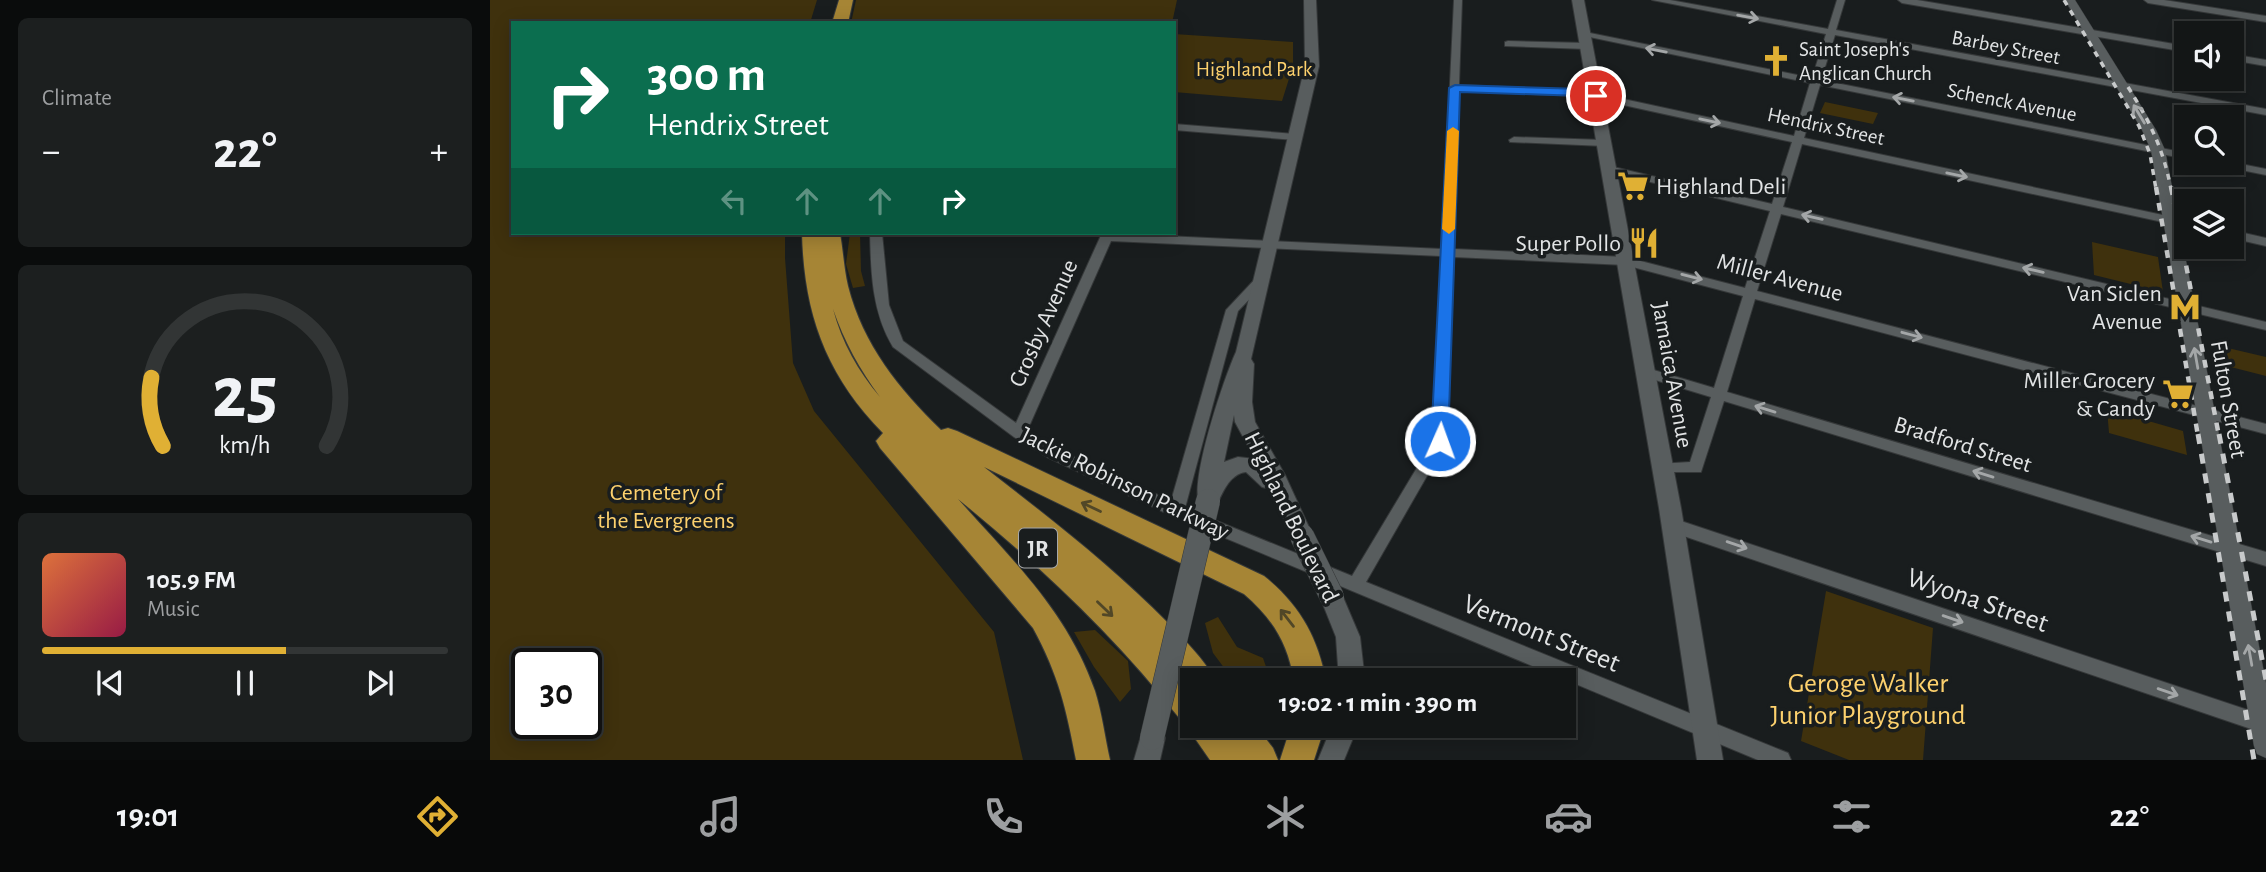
<!DOCTYPE html>
<meta charset="utf-8">
<style>
body{margin:0;font-family:"Alegreya Sans",sans-serif;background:#1c1f1f;color:#f1f3f6;height:100vh;display:flex;flex-direction:column;font-size:26px;white-space:nowrap}
*{box-sizing:border-box;margin:0}
p{font-size:23px;color:#9d9fa1}
.icon{flex:none;width:38px;height:38px;fill:none;stroke:currentColor;stroke-width:2;stroke-linecap:round;stroke-linejoin:round}
.map{position:relative;flex:1;overflow:hidden}
.side{display:flex;flex-direction:column;gap:18px;padding:18px;background:#0a0c0c;width:490px}
.side>*{flex:none}
.guide{position:absolute;left:21px;top:21px;width:665px;height:214px;border-radius:0px;box-shadow:0 4px 18px #0003,0 0 0 2px #323535;background:#0b6e4f;color:#fff;overflow:hidden}
.tools{position:absolute;left:1684px;top:21px;display:grid;gap:14px}
.tools a{display:grid;place-items:center;width:70px;height:70px;border-radius:0px;background:#131616;box-shadow:0 4px 18px #0003,0 0 0 2px #323535;font-size:35px}
.speed{position:absolute;left:21px;top:648px;display:flex;gap:14px;font-size:35px;font-weight:700;text-align:center}
.speed>*{display:grid;place-content:center;width:91px;height:91px;border-radius:50%;background:#131616;box-shadow:0 4px 18px #0003,0 0 0 2px #323535;line-height:1}
.speed .limit{border:4px solid #111;border-radius:10px;background:#fff;color:#111}
.pin{position:absolute;display:grid;place-items:center;width:60px;height:60px;color:#fff;margin:-30px;border:4px solid #fff;border-radius:50%;box-shadow:0 2px 7px #0007}
.me{position:absolute;width:77px;margin:-38px;rotate:2deg;stroke-linejoin:round;filter:drop-shadow(0 0 5px #0008)}
.turn{display:flex;align-items:center;gap:24px;height:147px;padding:0 21px;font-size:32px}
.turn .icon{width:91px;height:91px;stroke-width:2.5}
.turn b{display:block;font-size:49px;line-height:60px}
.lanes{display:flex;align-items:center;height:66px;padding:0 21px;background:#0003;justify-content:center;gap:35px;direction:ltr}
.lanes .off{opacity:.35}
.big{font-size:52px;font-weight:700;line-height:1.1}
.side .card{flex:1;display:flex;flex-direction:column;justify-content:center;gap:10px;min-width:0;padding:0 24px;border-radius:10px;background:#1c1f1f}
.side .dial{align-items:center;gap:0}
.dial svg{height:182px;overflow:visible;fill:none;stroke:#323535;stroke-width:7;stroke-linecap:round;text-anchor:middle}
.dial text{fill:#f1f3f6;stroke:none}
.song{display:flex;align-items:center;gap:21px}
.cover{width:84px;height:84px;border-radius:10px;background:linear-gradient(135deg,hsl(20 70% 55%),hsl(340 70% 35%))}
.played{height:7px;border-radius:4px;background:linear-gradient(90deg,#e0b034 60%,#323535 60%)}
.keys{display:flex;justify-content:space-around;direction:ltr}
.heat{display:flex;justify-content:space-between;align-items:center;font-size:38px;direction:ltr}
.trip{position:absolute;left:690px;top:668px;width:396px;height:70px;border-radius:0px;background:#131616;box-shadow:0 4px 18px #0003,0 0 0 2px #323535;font-weight:700;line-height:70px;text-align:center}
.dock{display:flex;height:112px;justify-content:space-around;align-items:center;background:#080909;color:#9d9fa1}
.dock .icon{width:49px;height:49px}
.dock .active{color:#e0b034}
.dock b{font-size:32px;color:#f1f3f6}
main{display:flex;flex:1;min-height:0}
.map>svg:first-child{display:block}
.green{fill:#3f310d;fill-rule:evenodd}
.lines{fill:none;stroke-linecap:round;stroke-linejoin:round}
.minor-casing{stroke:#353839;stroke-width:2}
.tertiary-casing{stroke:#353839;stroke-width:1}
.secondary-casing{stroke:#353839;stroke-width:2}
.motorway-casing{stroke:#353839;stroke-width:2}
.minor{fill:#585d5e;fill-rule:evenodd}
.tertiary{fill:#585d5e;fill-rule:evenodd}
.secondary{fill:#585d5e;fill-rule:evenodd}
.motorway{fill:#a68535;fill-rule:evenodd}
.rail-far2{stroke:#c8cacb;stroke-width:3.5;stroke-dasharray:6 6;stroke-linecap:butt}
.rail-far1{stroke:#c8cacb;stroke-width:4.5;stroke-dasharray:8 8;stroke-linecap:butt}
.rail{stroke:#c8cacb;stroke-width:5;stroke-dasharray:10 10;stroke-linecap:butt}
.secondary-bridge-casing{stroke:#353839;stroke-width:25;stroke-linecap:butt}
.secondary-bridge{stroke:#585d5e;stroke-width:24}
.oneway{stroke:#a4a7a8}
.oneway2{stroke:#514727}
.route{fill:#1a73e8;stroke:#114b97;stroke-width:2}
.slow{fill:#f59e0b}
.labels{text-anchor:middle;stroke-width:7;stroke-linejoin:round;paint-order:stroke}
.far-street-label{font-size:21px;fill:#e2e4e5;stroke:#191d1e}
.far-poi-label{font-size:21px;fill:#e2e4e5;stroke:#191d1e;text-anchor:start}
.far-park-label{font-size:21px;fill:#fdd16d;stroke:#191d1e}
.shield{fill:#191d1e;stroke:#a6a8a9;stroke-width:2}
.shield-label{font-size:23px;font-weight:bold;fill:#e2e4e5}
.poi-label{font-size:24px;fill:#e2e4e5;stroke:#191d1e;text-anchor:end}
.street-label{font-size:24px;fill:#e2e4e5;stroke:#191d1e}
.park-label{font-size:24px;fill:#fdd16d;stroke:#191d1e}
.near-street-label{font-size:28px;fill:#e2e4e5;stroke:#191d1e}
.near-park-label{font-size:28px;fill:#fdd16d;stroke:#191d1e}
</style>
<main>
<section class="side">
<div class="card"><p>Climate</p>
<div class="heat"><a>−</a><b class="big">22°</b><a>+</a></div>
</div>
<div class="card dial"><svg viewBox="0 0 100 80">
<path d="M14 69A42 42 0 1 1 86 69"/>
<path d="M14 69A42 42 0 0 1 9 39" stroke="#e0b034"/>
<text x="50" y="56" font-size="32" font-weight="700">25</text>
<text x="50" y="72" font-size="11">km/h</text>
</svg></div>
<div class="card">
<div class="song"><i class="cover"></i><div><b>105.9 FM</b><p>Music</p></div></div>
<div class="played"></div>
<div class="keys"><svg class="icon" aria-label="previous" viewBox="0 0 24 24"><path d="M18 5L8 12l10 7zM5 5v14"/></svg><svg class="icon" aria-label="pause" viewBox="0 0 24 24"><path d="M8 5v14M16 5v14"/></svg><svg class="icon" aria-label="next" viewBox="0 0 24 24"><path d="M6 5l10 7-10 7zM19 5v14"/></svg></div>
</div>
</section>
<div class="map">
<svg width="1776" height="760" viewBox="0 0 1776 760">
<rect width="100%" height="100%" fill="#191d1e"/>
<path class="green" d="M0 0H327L320 23H23V233H295V258L303 363 324 411 504 632 533 760H0ZM37 663H96V723H37Z
M366 0H687L682 23H361Z
M684 34 803 42V66L792 101 684 92Z
M1335 102 1388 113 1383 124 1330 113Z
M360 233H370L371 271 375 286 363 288 356 264Z
M1602 242 1668 257 1673 292 1604 275Z
M1725 345 1776 357V376L1729 364Z
M1617 409 1693 431 1697 455 1619 433Z
M1336 591 1443 628 1433 760H1359L1311 741Z
M728 617 747 647 773 658 781 681H744L723 653 715 623Z
M605 630 638 661 641 689 630 702 604 667 584 632Z"/>
<g class="lines">
<defs>
<path id="minor" d="M964 0H972L969 85 1092 90 1304 136 1320 83 1090 35 1095 32 1322 78 1336 34 1162 0H1180L1338 29 1347 0H1355L1346 30 1776 109V115L1345 35 1331 80 1696 153V159L1330 85 1314 138 1696 220V227L1312 144 1293 207 1776 322V330L1291 214 1267 291 1776 424V434L1265 299 1237 392 1776 552V566L1234 401 1211 472H1168L1165 468 1168 464 1200 462 1221 397 1152 376 1150 373 1157 368 1224 388 1253 296 1135 265 964 257 957 441 876 582 1298 753 1301 760H1268L680 515 557 457 524 437 403 347C382 312 381 273 380 233H392L399 305 413 341 526 423 612 233 952 249ZM969 91 1092 96 1302 142 1282 204 1119 166 1114 169 1115 171 1280 211 1255 288 1135 257 964 249ZM621 241 951 256 943 441 862 576 695 508 748 311 775 283 777 280 775 277H767L736 310 681 501 567 449 537 431Z
M1408 0H1427L1696 46V52L1412 3Z
M1654 0H1674L1776 16V22L1658 3Z
M1018 41 1097 43 1102 46 1097 49 1015 46V42Z
M1741 54 1776 60V66L1741 60Z
M684 124 805 134 810 137 805 140 684 130Z
M1024 137 1114 140 1119 143 1114 146 1020 142 1019 140Z
M1741 162 1776 169V175L1731 166 1726 163Z
M1741 230 1776 238V246L1741 238Z
M1182 518 1776 716V734L1176 530 1174 525 1176 520Z"/>
<path id="tertiary" d="M1575 0H1585L1666 130 1675 150 1776 683V758L1767 754 1764 746 1661 150 1652 130Z"/>
<path id="secondary" d="M814 0H826L829 66 761 359 764 364 762 402 765 422 795 475 823 536 820 542 812 545 804 542 780 489 772 487 756 472C739 474 732 494 726 507L718 510 710 507C698 484 734 378 746 352L815 66ZM744 415 745 422 765 459 748 457 734 462Z
M1082 0H1094L1191 508 1233 760H1207L1169 508Z
M842 587 850 590 870 637 875 681H849L846 637 830 597 834 590Z
M662 725 671 729 675 738 670 760H644L653 729Z
M842 726H868L854 760H828Z"/>
<path id="motorway" d="M349 0H363L358 23H342Z
M312 233H350C353 250 354 269 358 286 373 345 409 389 451 430L458 428 467 431 774 576C809 604 828 637 836 681H804C798 643 782 618 754 594L494 467C557 516 621 565 678 623 694 640 715 659 725 681H702V726H766L783 748 788 760H720L704 737 701 723 690 719C625 636 550 566 468 499 523 561 577 611 605 691 612 713 615 738 620 760H586C576 708 569 676 543 628L390 448 386 441 393 433C336 375 314 314 312 233ZM343 309C354 341 370 370 390 397 368 371 352 343 343 309Z
M801 726H835L824 760H790Z"/>
</defs>
<use href="#minor" class="minor-casing"/>
<use href="#tertiary" class="tertiary-casing"/>
<use href="#secondary" class="secondary-casing"/>
<use href="#motorway" class="motorway-casing"/>
<use href="#minor" class="minor"/>
<use href="#tertiary" class="tertiary"/>
<use href="#secondary" class="secondary"/>
<use href="#motorway" class="motorway"/>
<path class="rail-far2" d="M1574 0 1649 126 1660 154 1666 189
M1638 87C1660 122 1673 148 1681 189"/>
<path class="rail-far1" d="M1666 187 1708 436
M1681 187 1729 436"/>
<path class="rail" d="M1708 434 1764 760
M1729 434 1776 680"/>
<defs>
<path id="secondary-bridge" d="M812 536 842 597
M662 738 718 501"/>
</defs>
<use href="#secondary-bridge" class="secondary-bridge-casing"/>
<use href="#secondary-bridge" class="secondary-bridge"/>
</g>
<defs><path id="oneway-shaft" d="M-6 0H5M1.5-3L5.5 0L1.5 3" fill="none" stroke-width="1.6" stroke-linecap="round" stroke-linejoin="round" transform="scale(1.75)"/></defs>
<g class="oneway">
<use href="#oneway-shaft" transform="translate(1258 17) rotate(10)"/>
<use href="#oneway-shaft" transform="translate(1166 50) rotate(-169)"/>
<use href="#oneway-shaft" transform="translate(1413 99) rotate(-169)"/>
<use href="#oneway-shaft" transform="translate(1649 114) rotate(-121)"/>
<use href="#oneway-shaft" transform="translate(1220 121) rotate(12)"/>
<use href="#oneway-shaft" transform="translate(1467 175) rotate(12)"/>
<use href="#oneway-shaft" transform="translate(1322 217) rotate(-167)"/>
<use href="#oneway-shaft" transform="translate(1543 270) rotate(-167)"/>
<use href="#oneway-shaft" transform="translate(1202 277) rotate(14)"/>
<use href="#oneway-shaft" transform="translate(1422 335) rotate(15)"/>
<use href="#oneway-shaft" transform="translate(1706 358) rotate(-100)"/>
<use href="#oneway-shaft" transform="translate(1275 409) rotate(-163)"/>
<use href="#oneway-shaft" transform="translate(1493 474) rotate(-163)"/>
<use href="#oneway-shaft" transform="translate(1711 539) rotate(-163)"/>
<use href="#oneway-shaft" transform="translate(1247 545) rotate(19)"/>
<use href="#oneway-shaft" transform="translate(1463 619) rotate(19)"/>
<use href="#oneway-shaft" transform="translate(1760 655) rotate(-100)"/>
<use href="#oneway-shaft" transform="translate(1678 692) rotate(19)"/>
</g>
<g class="oneway2">
<use href="#oneway-shaft" transform="translate(601 507) rotate(-155)"/>
<use href="#oneway-shaft" transform="translate(615 609) rotate(44)"/>
<use href="#oneway-shaft" transform="translate(797 618) rotate(-128)"/>
</g>
<path class="route" d="M965 85 1092 89 1112 96 1106 99 1092 96 970 92 958 441 956 445H944L941 441 959 88Z"/>
<path class="slow" d="M963 127 969 131 965 229 959 234 952 229 957 131Z"/>
<defs>
<symbol id="church-bare" viewBox="-9 -9 18 18"><path d="M-1.2-6h2.4v3.5h3.3v2.4h-3.3V6h-2.4V-.1h-3.3v-2.4h3.3Z" fill="#e0b034" stroke="#191d1e" stroke-width="2.5" paint-order="stroke"/></symbol>
<symbol id="supermarket-bare" viewBox="-9 -9 18 18"><path d="M-6-5.5h2.5l.6 2H6L4.5 2H-2.5L-4.4-4H-6ZM-1.5 3.2a1.3 1.3 0 1 0 .1 0ZM3 3.2a1.3 1.3 0 1 0 .1 0Z" fill="#e0b034" stroke="#191d1e" stroke-width="2.5" paint-order="stroke"/></symbol>
<symbol id="restaurant-bare" viewBox="-9 -9 18 18"><path d="M-5-6h1v4h1v-4h1v4h1v-4h1v5L-1.5 .5V6h-2V.5L-5-1ZM5-6V6H3V1.5H1.5Q1.5-4 5-6Z" fill="#e0b034" stroke="#191d1e" stroke-width="2.5" paint-order="stroke"/></symbol>
<symbol id="metro-bare" viewBox="-9 -9 18 18"><path d="M-5.5 5V-5H-3L0 0L3-5H5.5V5H3V-.5L0 4L-3-.5V5Z" fill="#e0b034" stroke="#191d1e" stroke-width="2.5" paint-order="stroke"/></symbol>
</defs>
<g fill-rule="evenodd">
<use href="#church-bare" x="1264" y="39" width="44" height="44"/>
<use href="#supermarket-bare" x="1121" y="164" width="44" height="44"/>
<use href="#restaurant-bare" x="1132" y="221" width="44" height="44"/>
<use href="#metro-bare" x="1673" y="285" width="44" height="44"/>
<use href="#supermarket-bare" x="1666" y="372" width="44" height="44"/>
</g>
<g class="labels">
<g class="far-street-label">
<text transform="translate(1516 47) rotate(11)" y="7">Barbey Street</text>
<text transform="translate(1522 102) rotate(11)" y="7">Schenck Avenue</text>
<text transform="translate(1336 126) rotate(12)" y="7">Hendrix Street</text>
</g>
<g class="far-poi-label">
<text x="1309" y="56">Saint Joseph's<tspan x="1309" dy="24">Anglican Church</tspan></text>
</g>
<g class="far-park-label">
<text x="764" y="76">Highland Park</text>
</g>
<rect class="shield" x="529" y="528.5" width="38" height="39" rx="5"/>
<g class="shield-label">
<text x="548" y="556">JR</text>
</g>
<g class="poi-label">
<text x="1166" y="194" text-anchor="start">Highland Deli</text>
<text x="1131" y="251">Super Pollo</text>
<text x="1672" y="301">Van Siclen<tspan x="1672" dy="28">Avenue</tspan></text>
<text x="1665" y="388">Miller Grocery<tspan x="1665" dy="28">&amp; Candy</tspan></text>
</g>
<g class="street-label">
<text transform="translate(1290 277) rotate(15)" y="8">Miller Avenue</text>
<text transform="translate(553 323) rotate(-66)" y="8">Crosby Avenue</text>
<text transform="translate(1183 375) rotate(80)" y="8">Jamaica Avenue</text>
<text transform="translate(1739 399) rotate(80)" y="8">Fulton Street</text>
<text transform="translate(1473 444) rotate(17)" y="8">Bradford Street</text>
<text transform="translate(635 483) rotate(26)" y="8">Jackie Robinson Parkway</text>
<text transform="translate(802 517) rotate(64)" y="8">Highland Boulevard</text>
</g>
<g class="park-label">
<text x="176" y="500">Cemetery of<tspan x="176" dy="28">the Evergreens</tspan></text>
</g>
<g class="near-street-label">
<text transform="translate(1488 599) rotate(19)" y="10">Wyona Street</text>
<text transform="translate(1052 632) rotate(22)" y="10">Vermont Street</text>
</g>
<g class="near-park-label">
<text x="1378" y="692">Geroge Walker<tspan x="1378" dy="32">Junior Playground</tspan></text>
</g>
</g>
</svg>
<div class="tools">
<a><svg class="icon" aria-label="sound" viewBox="0 0 24 24"><path d="M4 9h4l5-4v14l-5-4H4zM17 9q2 3 0 6"/></svg></a>
<a><svg class="icon" aria-label="search" viewBox="0 0 24 24"><circle cx="10" cy="10" r="6"/><path d="M15 15l6 6"/></svg></a>
<a><svg class="icon" aria-label="layers" viewBox="0 0 24 24"><path d="M12 4l9 5-9 5-9-5zM3 14l9 5 9-5"/></svg></a>
</div>
<div class="speed"><div class="limit">30</div></div>
<div class="pin" style="left:1106px;top:96px;background:#d93025"><svg class="icon" aria-label="arrive" viewBox="0 0 24 24"><path d="M6 21V4h12l-3 4 3 4H6"/></svg></div>
<svg class="me" style="left:950px;top:441px" viewBox="-20 -20 40 40"><circle r="17" fill="#1a73e8" stroke="#fff" stroke-width="3"/><path d="M0-11L8 9 0 5-8 9z" fill="#fff"/></svg>
<div class="trip">19:02 · 1 min · 390 m</div>
<div class="guide">
<div class="turn"><svg class="icon" aria-label="right" viewBox="0 0 24 24"><path d="M7 20v-9h11M14 6l5 5-5 5"/></svg><div><b>300 m</b>Hendrix Street</div></div>
<div class="lanes"><svg class="icon off" aria-label="left" viewBox="0 0 24 24"><path d="M17 20v-9H6M10 6l-5 5 5 5"/></svg><svg class="icon off" aria-label="ahead" viewBox="0 0 24 24"><path d="M12 20V5M6 11l6-6 6 6"/></svg><svg class="icon off" aria-label="ahead" viewBox="0 0 24 24"><path d="M12 20V5M6 11l6-6 6 6"/></svg><svg class="icon" aria-label="right" viewBox="0 0 24 24"><path d="M7 20v-9h11M14 6l5 5-5 5"/></svg></div>
</div>
</div>
</main>
<nav class="dock">
<b>19:01</b>
<svg class="icon active" aria-label="directions" viewBox="0 0 24 24"><path d="M12 3l9 9-9 9-9-9zM9 14v-3h6M13 9l2 2-2 2"/></svg>
<svg class="icon" aria-label="music" viewBox="0 0 24 24"><path d="M9 18V5l10-2v13"/><circle cx="6" cy="18" r="3"/><circle cx="16" cy="16" r="3"/></svg>
<svg class="icon" aria-label="phone" viewBox="0 0 24 24"><path d="M5 4h4l2 5-3 2q2 4 5 5l2-3 5 2v4C11 20 4 13 5 4z"/></svg>
<svg class="icon" aria-label="climate" viewBox="0 0 24 24"><path d="M12 3v18M4 7l16 10M4 17L20 7"/></svg>
<svg class="icon" aria-label="car" viewBox="0 0 24 24"><path d="M5 17H2v-5l4-1 3-4h7l3 4 3 1v5h-3M9 17h6M6 11h13"/><circle cx="7" cy="17" r="2"/><circle cx="17" cy="17" r="2"/></svg>
<svg class="icon" aria-label="filters" viewBox="0 0 24 24"><path d="M4 7h16M4 17h16"/><circle cx="9" cy="7" r="2"/><circle cx="15" cy="17" r="2"/></svg>
<b>22°</b>
</nav>
